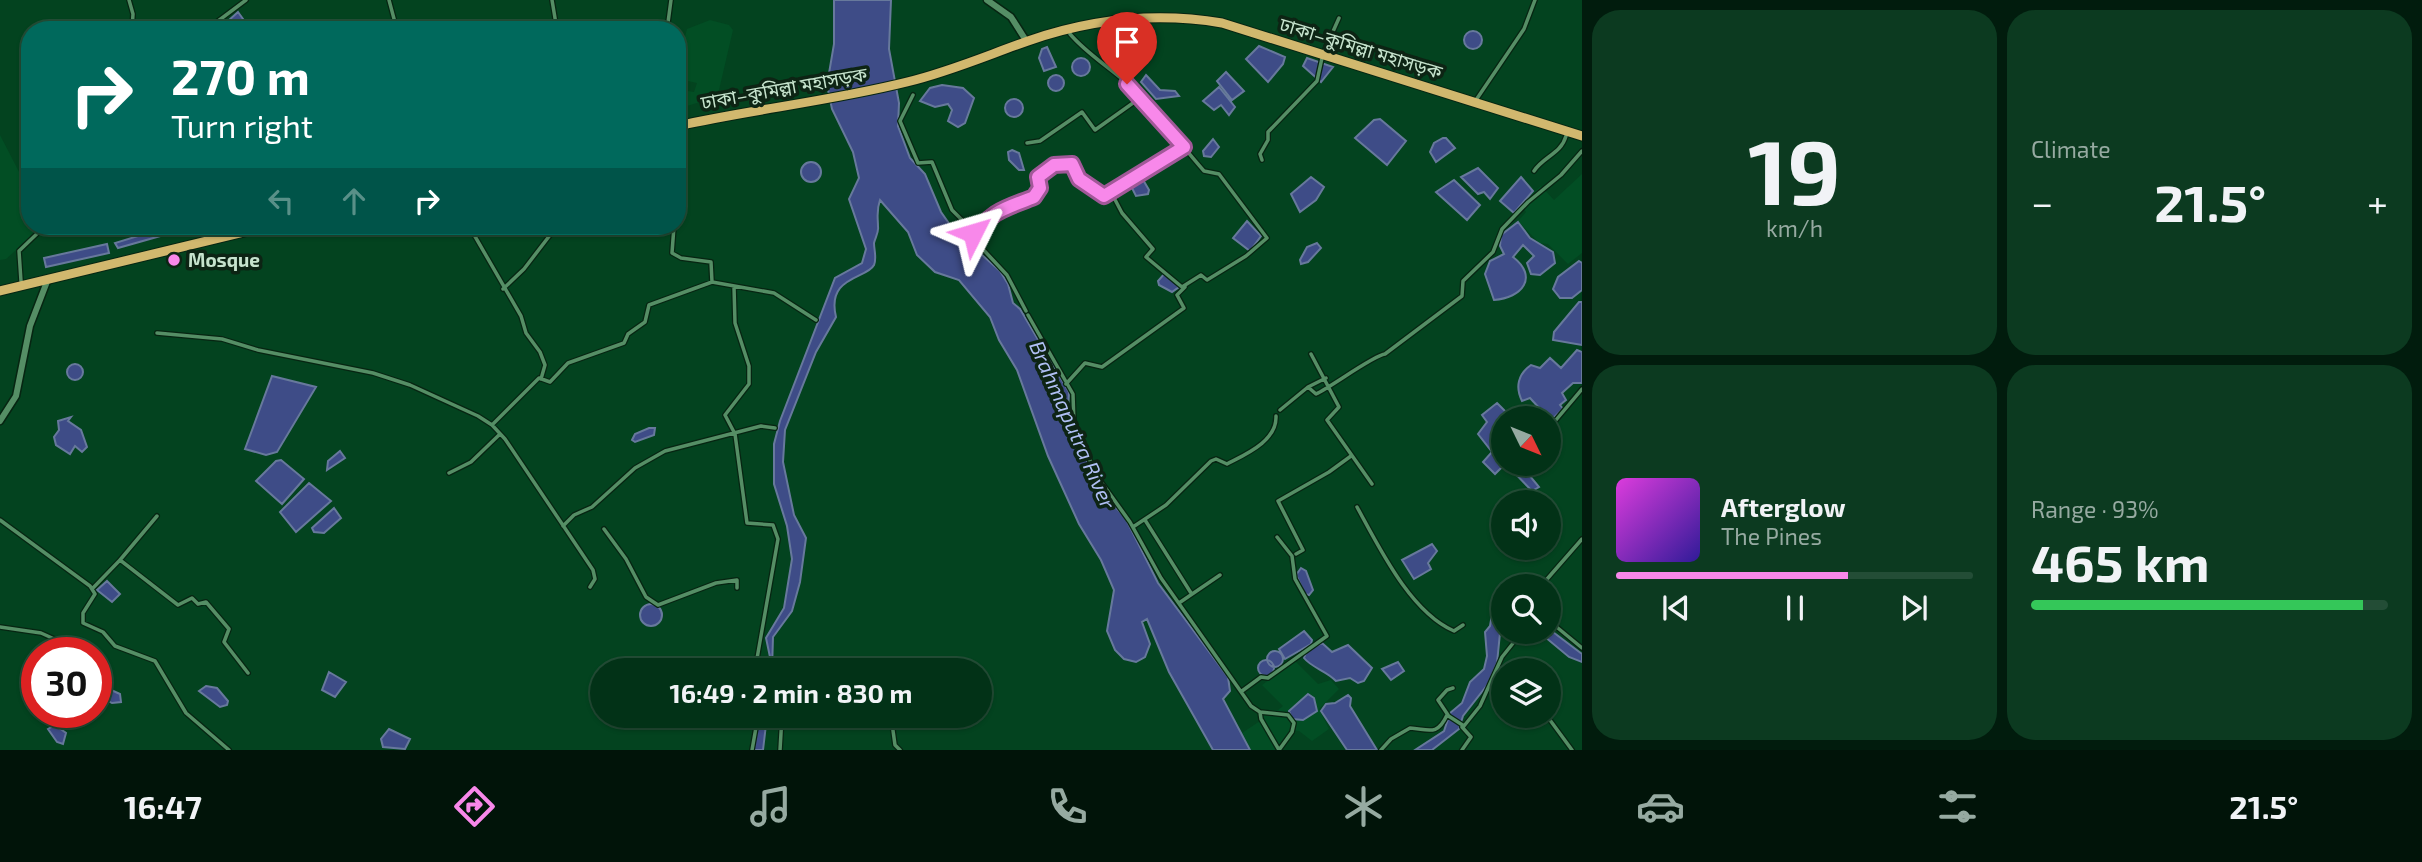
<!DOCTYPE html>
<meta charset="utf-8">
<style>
body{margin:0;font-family:"Exo 2","Noto Sans Bengali",sans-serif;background:#0c3a20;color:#f1f3f6;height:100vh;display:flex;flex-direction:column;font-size:26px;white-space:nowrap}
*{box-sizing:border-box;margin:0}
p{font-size:23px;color:#96aaa1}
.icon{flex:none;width:38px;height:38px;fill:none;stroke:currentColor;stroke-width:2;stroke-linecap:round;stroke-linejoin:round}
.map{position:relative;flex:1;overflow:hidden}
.sheet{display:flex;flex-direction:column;gap:10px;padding:10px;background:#011c0d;width:840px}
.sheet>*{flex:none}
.banner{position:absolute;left:21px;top:21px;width:665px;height:214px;border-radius:28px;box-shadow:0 2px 5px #0004,0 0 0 2px #234d36;background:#00695c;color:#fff;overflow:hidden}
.needle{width:46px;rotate:133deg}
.tools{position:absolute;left:1491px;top:406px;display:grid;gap:14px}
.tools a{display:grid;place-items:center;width:70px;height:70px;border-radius:50%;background:#023217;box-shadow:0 2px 5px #0004,0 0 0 2px #234d36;font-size:35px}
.speed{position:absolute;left:21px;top:637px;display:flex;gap:14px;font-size:35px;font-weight:700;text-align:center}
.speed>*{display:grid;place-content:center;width:91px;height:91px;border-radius:50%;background:#023217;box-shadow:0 2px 5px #0004,0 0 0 2px #234d36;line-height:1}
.speed .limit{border:10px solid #d22;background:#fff;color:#111}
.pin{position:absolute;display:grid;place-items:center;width:60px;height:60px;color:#fff;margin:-72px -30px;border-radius:50% 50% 50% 0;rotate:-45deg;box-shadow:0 0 7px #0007}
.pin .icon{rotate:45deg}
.me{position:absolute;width:77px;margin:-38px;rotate:50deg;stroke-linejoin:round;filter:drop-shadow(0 0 5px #0008)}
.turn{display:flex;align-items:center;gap:24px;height:147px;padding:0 35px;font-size:32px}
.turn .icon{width:91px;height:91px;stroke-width:2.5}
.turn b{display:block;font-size:49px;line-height:60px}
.lanes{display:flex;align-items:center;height:66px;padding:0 35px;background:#0003;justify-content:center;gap:35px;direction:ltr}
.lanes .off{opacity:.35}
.big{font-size:52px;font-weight:700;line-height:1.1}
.sheet .card{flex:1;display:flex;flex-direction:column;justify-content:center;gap:10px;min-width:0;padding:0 24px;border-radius:28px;background:#0c3a20}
.sheet .dial{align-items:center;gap:0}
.dial b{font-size:91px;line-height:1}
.song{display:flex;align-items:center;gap:21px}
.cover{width:84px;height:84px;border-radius:10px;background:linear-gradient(135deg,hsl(300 70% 55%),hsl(250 70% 35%))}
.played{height:7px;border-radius:4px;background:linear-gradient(90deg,#f888ea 65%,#234d36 65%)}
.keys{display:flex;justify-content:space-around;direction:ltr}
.heat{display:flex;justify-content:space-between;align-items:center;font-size:38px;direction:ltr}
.charge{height:10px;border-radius:5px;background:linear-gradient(90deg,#34c759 93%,#234d36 0)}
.sheet .tiles{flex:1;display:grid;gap:10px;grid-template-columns:repeat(2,1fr)}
.trip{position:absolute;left:590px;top:658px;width:402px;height:70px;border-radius:35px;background:#023217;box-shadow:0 2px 5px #0004,0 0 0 2px #234d36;font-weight:700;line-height:70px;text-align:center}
.dock{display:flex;height:112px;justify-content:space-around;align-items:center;background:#011409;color:#96aaa1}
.dock .icon{width:49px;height:49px}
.dock .on{color:#f888ea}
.dock b{font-size:32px;color:#f1f3f6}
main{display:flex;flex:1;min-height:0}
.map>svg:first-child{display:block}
.built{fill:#024e24}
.water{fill:#3e4c87;stroke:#67799c;stroke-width:2}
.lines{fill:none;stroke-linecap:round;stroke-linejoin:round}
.canal{stroke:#3e4c87;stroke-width:3.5}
.street-casing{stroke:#072512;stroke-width:6}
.secondary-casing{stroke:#072512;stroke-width:9}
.highway-casing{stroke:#072512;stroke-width:11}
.street{stroke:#558e65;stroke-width:3.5}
.secondary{stroke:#558e65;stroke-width:6}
.highway{stroke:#d1b86e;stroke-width:9}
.route-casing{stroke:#a15898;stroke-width:18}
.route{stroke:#f888ea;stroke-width:12}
.poi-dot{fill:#f888ea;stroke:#0d2414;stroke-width:2.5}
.labels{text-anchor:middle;stroke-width:7;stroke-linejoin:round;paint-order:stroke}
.street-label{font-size:19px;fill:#c6e3cd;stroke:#0d2414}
.poi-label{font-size:19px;font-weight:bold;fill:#c6e3cd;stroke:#0d2414;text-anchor:start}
.water-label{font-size:21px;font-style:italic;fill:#b0bff4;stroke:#0d2414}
</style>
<main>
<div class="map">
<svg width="1582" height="750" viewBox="0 0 1582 750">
<rect width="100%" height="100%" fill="#03431f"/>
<path class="built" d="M710 20 729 25 733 30 719 90 707 100 677 109V89L694 92 697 83 678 79 677 81V67L687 29Z
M0 135 30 193V226H43L6 259 0 260Z
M1582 174V253L1568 264 1548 244 1539 243 1518 221 1526 212 1520 204 1541 186 1554 200Z
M1295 661 1318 684 1331 680 1339 689 1319 709 1329 729 1312 741 1299 731 1292 730 1276 750H1251L1242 733 1260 721 1259 715 1264 710H1278L1283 706 1262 685Z"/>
<path class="water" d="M834 0H891L889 49 899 103 898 126 910 158 925 174 941 212 953 229 1000 271 1008 284 1013 303 1020 309 1069 392 1068 412 1075 438 1106 497 1125 517 1158 583 1228 677 1230 691 1223 699 1250 750H1213L1169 672 1147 619 1142 622 1150 644 1145 657 1136 662 1124 659 1115 650 1107 631 1114 590 1101 560 1079 524 1048 456 1017 370 999 340 990 317 959 280 935 272 917 255 908 232 880 200C876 211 878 217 878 227 879 232 875 238 874 243 874 250 877 258 874 265 867 279 826 276 836 317L816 352 785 430 783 462 794 515 806 538 800 582 792 611 773 637 772 670H767L770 657 766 638 784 608 792 559 787 526 774 484V444L780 421 835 278 862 263 866 249 849 199 859 178 853 152 832 109 827 85 834 44Z
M238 12 251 30H218Z
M1464 40a9 9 0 1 1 18 0a9 9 0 1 1-18 0Z
M1125 36H1134L1142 50 1135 58 1127 54 1120 44Z
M1259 46 1285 57 1283 64 1268 82 1246 59Z
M1047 47 1056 67 1044 71 1039 58 1042 49Z
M1307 58 1333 67 1321 82 1303 66Z
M1072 67a9 9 0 1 1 18 0a9 9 0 1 1-18 0Z
M1226 72 1244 91 1232 100 1217 81Z
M1048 83a8 8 0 1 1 16 0a8 8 0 1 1-16 0Z
M1146 75 1160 90 1175 91 1179 96 1156 99 1141 82Z
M942 85 963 88 974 98 965 123 958 127 948 121 952 110 948 104 935 107 920 101 930 88Z
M1219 87 1235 107 1229 115 1221 105 1214 110 1203 101Z
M1005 108a9 9 0 1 1 18 0a9 9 0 1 1-18 0Z
M1380 119 1406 141 1387 165 1355 138 1374 120Z
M1443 138H1446L1455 148 1436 162 1430 152 1434 143Z
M1213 139 1219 147 1211 157 1204 156 1203 151Z
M1012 150 1019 153 1024 170H1019L1009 160 1008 152Z
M801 172a10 10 0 1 1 20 0a10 10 0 1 1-20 0Z
M1478 168 1498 188 1490 199 1484 192 1478 194 1461 177Z
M1311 177 1324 187 1316 200 1300 212 1291 194Z
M1521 177 1533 191 1514 213 1500 201Z
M1142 178 1149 190 1148 194 1136 196 1131 186Z
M1454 180 1480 205 1467 220 1436 192Z
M1247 221 1261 236 1250 251 1233 238Z
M1518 222 1530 238 1553 252 1555 263 1540 275 1531 274 1527 263 1534 256 1523 245 1513 257C1539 277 1522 298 1494 300L1485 274 1490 261 1504 254 1500 246 1501 235Z
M151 232 164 235 118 248 115 243Z
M1317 243 1321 248 1308 262 1301 264 1300 260 1307 247Z
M107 244 109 253 46 267 44 258Z
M1579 261 1582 263V290L1572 298H1560L1553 289 1558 277Z
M1165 273 1179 287 1172 292 1159 285 1158 281Z
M1579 302H1582V345L1553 340 1554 332Z
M1577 350 1582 352V383H1573L1562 393 1566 400 1560 405 1563 409 1549 422V418H1531L1541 410 1530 398 1522 401C1515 387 1518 374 1531 365L1540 368 1550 358 1561 368Z
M67 372a8 8 0 1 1 16 0a8 8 0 1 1-16 0Z
M272 376 316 387 277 452 266 455 245 449Z
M1497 403 1508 414 1492 430 1500 441 1503 439 1505 464 1495 474 1483 462 1492 452 1478 434 1487 422 1482 415Z
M71 417 68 421 81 430 87 447 82 452 75 446 70 454 56 445 54 437 59 430 58 421Z
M649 428H655L654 435 635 442 632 440 635 434Z
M340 451 345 458 327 470 328 461Z
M281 460 304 479 282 504 256 481 276 461Z
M1506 464H1520L1539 487 1532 491Z
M309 483 331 501 296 532 280 512Z
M334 508 341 518 324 533 314 532 312 528Z
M1432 544 1437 551 1428 563 1431 569 1414 579 1402 560Z
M1301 568 1306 571 1313 590 1309 595 1305 594 1296 575Z
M107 581 120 594 112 602 97 590Z
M1503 598V609L1497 621 1500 633 1497 663 1488 684 1463 716 1459 729 1432 750H1415L1444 731 1450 713 1462 703 1470 682 1484 669 1487 656 1485 632 1490 626 1494 603Z
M640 615a11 11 0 1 1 22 0a11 11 0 1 1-22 0Z
M1549 629 1582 654V662L1569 657 1539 632Z
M1304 631 1312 640 1311 644 1285 659 1279 649Z
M1322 643 1332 652 1348 645 1372 668 1364 681 1358 683 1350 678 1336 681C1327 671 1312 668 1304 658L1307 650Z
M1267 659a8 8 0 1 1 16 0a8 8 0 1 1-16 0Z
M1258 668a8 8 0 1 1 16 0a8 8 0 1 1-16 0Z
M1398 662 1404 671 1391 680 1382 669Z
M329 672 346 682 335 697 322 690Z
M206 686 217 688 228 701 227 705 220 707 199 691Z
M109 689 120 694 121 702 112 703 103 698 102 693Z
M1308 694 1314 698 1317 711 1303 720 1292 719 1289 711Z
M1348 695 1351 698 1350 706 1377 750H1347L1321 711 1326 704 1335 703Z
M760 716H767L763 750H753Z
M55 725 66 733 63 744 57 742 48 729Z
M389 729 410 739 405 749 383 747 381 739Z"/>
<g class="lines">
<path class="canal" d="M180 226 182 229 194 227"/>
<defs>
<path id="street" d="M129 0 133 14 132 30
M389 0 397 30
M552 0 557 30
M206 30 246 0
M667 30 671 0
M1070 34C1086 53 1109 67 1128 84 1156 110 1179 143 1204 171L1219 174 1267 238 1246 256 1207 280 1201 275 1182 287 1146 257 1153 249 1122 213 1111 192
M1323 54 1339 18
M913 95 900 121 918 163 932 162 952 210 978 236
M1476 100 1524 29 1535 0
M1027 143 1040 141 1082 112 1095 130 1140 98
M1262 160 1260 154 1268 140V132L1317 81 1322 58
M1534 171C1544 156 1561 154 1566 136
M30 177 22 187 30 198
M677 188 681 197 677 212
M469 226 521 316 526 333 540 352 545 365 541 379
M674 226 672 253 681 258 711 262 712 282
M21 281 19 251 45 226
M734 287 735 323 749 366V384L725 415 735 434 747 523 773 525 778 539 755 670
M503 289 524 269 557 226
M1026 311 1007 275 979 245C972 216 1014 205 1034 197L1040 188 1038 177 1054 165 1072 164 1079 179 1104 196 1184 147
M1028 315 1073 394 1074 425 1097 476 1130 522 1161 578 1251 706 1260 712 1288 715 1294 723 1292 732 1279 750
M157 333 222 339 258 350 373 373 410 385 478 416 492 425 505 439 593 570 595 579 590 587
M1311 354 1339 407 1327 420 1372 484
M1066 384 1085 363 1102 367 1184 308 1177 295 1185 287
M1308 387 1326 378
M1280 410 1308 387 1316 394C1331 387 1374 355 1385 354L1462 296 1463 281 1493 252 1502 229 1528 202 1561 175 1582 151
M1556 420 1582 389
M492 425 539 378 550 382 568 363 624 343 628 334 645 322 649 305 712 282 774 293 816 320
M449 473 471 462 500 434
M1357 507C1379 547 1410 612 1454 631L1463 625
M0 520 90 586 95 594 83 613V623L103 632 115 646 155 661 186 713 229 750
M1145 520 1191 593
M563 526 574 515 592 507 635 468 665 451 761 426 775 428
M1133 527 1166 505 1211 461 1216 459 1227 464C1246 454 1277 441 1276 416
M604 529 626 559 646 597 658 605 716 583 737 580V588
M1296 554 1303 550 1278 501 1329 472 1351 456
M120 560 157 516
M1541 586 1582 539
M92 589 120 560 178 605 192 598 198 604 206 602 229 629 224 642 248 673
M1179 603 1220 575
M1549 614 1553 624 1582 648
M0 627 41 633 72 647
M1242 691 1261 677 1268 678 1327 636 1295 579 1292 556 1277 537
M1260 712 1261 719 1279 750
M1448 715 1438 700 1447 690 1453 688
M891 716 895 745 900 750
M1547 716 1572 750
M752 750 758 716
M780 750 782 716
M1381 750 1391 739 1410 728C1428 729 1437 737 1447 715L1464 726 1480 706 1502 657 1522 632
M1462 750 1471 737 1462 727"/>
<path id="secondary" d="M987 0 1011 17 1027 42
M0 421 16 396 30 326 48 279"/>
<path id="highway" d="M677 126C754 109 831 101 907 82 949 72 988 55 1028 41 1091 19 1156 12 1222 23L1582 136
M0 291 269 226"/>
</defs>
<use href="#street" class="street-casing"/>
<use href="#secondary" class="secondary-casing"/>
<use href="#highway" class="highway-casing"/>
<use href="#street" class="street"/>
<use href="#secondary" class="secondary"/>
<use href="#highway" class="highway"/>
</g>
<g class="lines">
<defs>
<path id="route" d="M973 233 978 236C986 211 1013 206 1034 197L1040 188 1038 177 1054 165 1072 164 1079 179 1104 196 1184 147 1127 84"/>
</defs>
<use href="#route" class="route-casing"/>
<use href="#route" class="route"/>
</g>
<circle class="poi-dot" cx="174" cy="260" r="7"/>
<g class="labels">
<g class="street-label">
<text transform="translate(1361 48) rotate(17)" y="7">ঢাকা–কুমিল্লা মহাসড়ক</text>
<text transform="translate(784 88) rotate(-10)" y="7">ঢাকা–কুমিল্লা মহাসড়ক</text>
</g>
<g class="poi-label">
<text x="188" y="267">Mosque</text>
</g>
<g class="water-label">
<text transform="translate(1072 425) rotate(66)" y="7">Brahmaputra River</text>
</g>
</g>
</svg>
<div class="tools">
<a><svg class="needle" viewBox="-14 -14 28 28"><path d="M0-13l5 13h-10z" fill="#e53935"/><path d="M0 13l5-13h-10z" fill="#96aaa1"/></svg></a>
<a><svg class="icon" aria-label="sound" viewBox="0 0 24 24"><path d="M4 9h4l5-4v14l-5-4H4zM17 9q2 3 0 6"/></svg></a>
<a><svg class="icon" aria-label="search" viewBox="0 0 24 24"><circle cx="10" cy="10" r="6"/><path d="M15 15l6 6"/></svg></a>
<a><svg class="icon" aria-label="layers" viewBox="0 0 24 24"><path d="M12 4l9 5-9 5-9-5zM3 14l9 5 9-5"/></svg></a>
</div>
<div class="speed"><div class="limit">30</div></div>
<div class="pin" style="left:1127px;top:84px;background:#d93025"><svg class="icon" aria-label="arrive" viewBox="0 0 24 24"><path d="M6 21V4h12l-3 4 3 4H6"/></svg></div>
<svg class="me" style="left:973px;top:233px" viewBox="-20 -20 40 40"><path d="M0-17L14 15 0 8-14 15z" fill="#f888ea" stroke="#fff" stroke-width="4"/></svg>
<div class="trip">16:49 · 2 min · 830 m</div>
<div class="banner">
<div class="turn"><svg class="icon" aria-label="right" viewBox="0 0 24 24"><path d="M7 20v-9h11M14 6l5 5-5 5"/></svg><div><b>270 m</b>Turn right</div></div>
<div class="lanes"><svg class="icon off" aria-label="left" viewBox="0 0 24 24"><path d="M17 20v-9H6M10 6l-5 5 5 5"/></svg><svg class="icon off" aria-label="ahead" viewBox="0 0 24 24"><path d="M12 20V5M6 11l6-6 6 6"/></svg><svg class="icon" aria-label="right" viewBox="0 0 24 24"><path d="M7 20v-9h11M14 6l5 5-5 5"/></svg></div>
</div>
</div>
<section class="sheet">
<div class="tiles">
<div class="card dial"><b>19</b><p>km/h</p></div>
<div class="card"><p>Climate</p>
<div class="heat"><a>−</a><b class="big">21.5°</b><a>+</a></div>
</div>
<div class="card">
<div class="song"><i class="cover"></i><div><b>Afterglow</b><p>The Pines</p></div></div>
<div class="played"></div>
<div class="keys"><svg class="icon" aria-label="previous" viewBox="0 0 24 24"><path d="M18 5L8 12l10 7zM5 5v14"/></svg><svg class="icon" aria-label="pause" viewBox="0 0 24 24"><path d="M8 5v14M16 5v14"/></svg><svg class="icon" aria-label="next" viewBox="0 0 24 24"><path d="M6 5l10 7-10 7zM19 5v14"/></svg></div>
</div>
<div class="card"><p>Range · 93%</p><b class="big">465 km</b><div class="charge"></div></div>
</div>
</section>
</main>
<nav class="dock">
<b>16:47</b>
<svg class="icon on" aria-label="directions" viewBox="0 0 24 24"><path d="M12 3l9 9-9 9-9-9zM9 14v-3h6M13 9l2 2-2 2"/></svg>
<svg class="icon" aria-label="music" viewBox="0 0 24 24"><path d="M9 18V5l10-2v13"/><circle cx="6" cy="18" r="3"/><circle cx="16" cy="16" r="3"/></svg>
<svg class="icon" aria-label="phone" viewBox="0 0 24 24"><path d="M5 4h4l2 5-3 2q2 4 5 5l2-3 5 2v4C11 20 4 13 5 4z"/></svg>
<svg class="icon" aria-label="climate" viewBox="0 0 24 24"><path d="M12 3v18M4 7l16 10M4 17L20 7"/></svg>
<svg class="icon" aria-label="car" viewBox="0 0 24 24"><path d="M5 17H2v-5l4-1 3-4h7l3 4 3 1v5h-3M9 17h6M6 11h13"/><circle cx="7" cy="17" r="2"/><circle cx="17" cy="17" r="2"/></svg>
<svg class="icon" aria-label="filters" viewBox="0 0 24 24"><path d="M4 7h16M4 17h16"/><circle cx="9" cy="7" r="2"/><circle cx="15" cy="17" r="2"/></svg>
<b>21.5°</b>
</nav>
